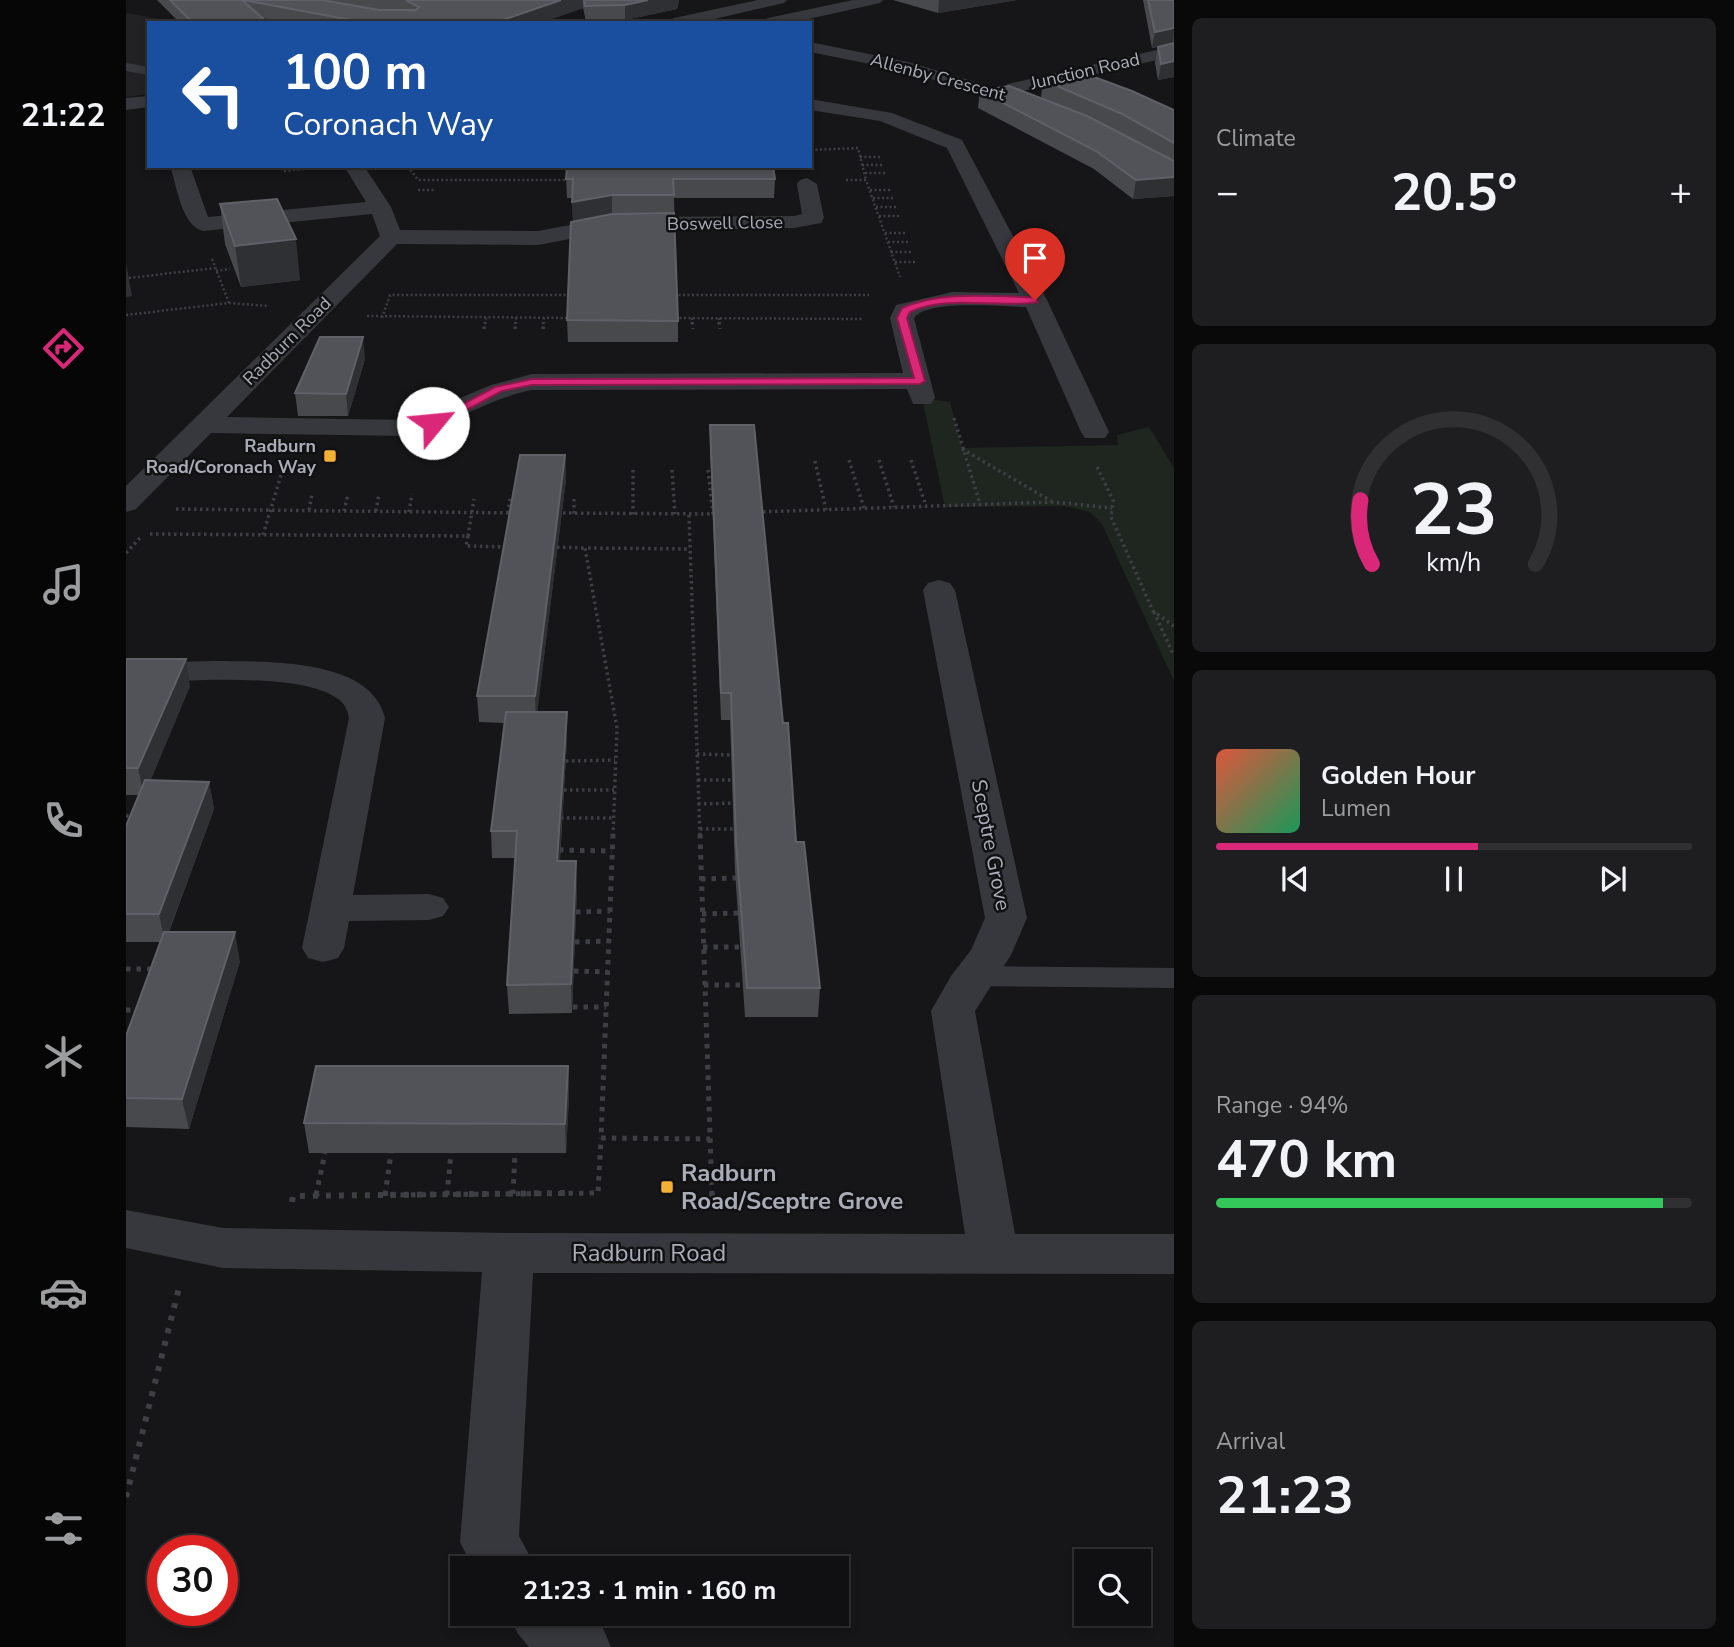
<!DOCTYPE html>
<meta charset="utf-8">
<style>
body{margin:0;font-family:"Nunito Sans",sans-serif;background:#1e1e20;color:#f1f3f6;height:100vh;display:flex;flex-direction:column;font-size:26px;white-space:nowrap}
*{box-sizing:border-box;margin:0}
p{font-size:23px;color:#9c9d9f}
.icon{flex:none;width:38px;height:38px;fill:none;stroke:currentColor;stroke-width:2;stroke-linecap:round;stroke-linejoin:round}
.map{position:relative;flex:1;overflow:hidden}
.sheet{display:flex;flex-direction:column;gap:18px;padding:18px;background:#09090a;width:560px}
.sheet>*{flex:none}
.top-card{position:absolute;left:21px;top:21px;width:665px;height:147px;border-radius:0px;box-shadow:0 4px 10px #0003,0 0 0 2px #303032;background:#1a4fa0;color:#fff;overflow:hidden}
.fabs{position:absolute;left:948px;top:1549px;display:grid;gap:14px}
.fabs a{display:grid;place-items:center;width:77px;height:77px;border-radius:0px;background:#101012;box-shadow:0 4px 10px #0003,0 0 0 2px #303032;font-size:35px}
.speed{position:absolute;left:21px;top:1535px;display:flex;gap:14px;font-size:35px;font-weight:700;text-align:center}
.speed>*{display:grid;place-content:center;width:91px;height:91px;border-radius:50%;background:#101012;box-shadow:0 4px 10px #0003,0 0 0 2px #303032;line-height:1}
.speed .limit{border:10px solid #d22;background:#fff;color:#111}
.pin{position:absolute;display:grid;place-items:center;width:60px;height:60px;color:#fff;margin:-72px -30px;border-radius:50% 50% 50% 0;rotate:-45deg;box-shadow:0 0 7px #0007}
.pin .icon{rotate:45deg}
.me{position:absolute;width:77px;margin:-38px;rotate:62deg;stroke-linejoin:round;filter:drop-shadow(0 0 5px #0008)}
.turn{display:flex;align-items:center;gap:24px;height:147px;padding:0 21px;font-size:32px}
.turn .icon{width:91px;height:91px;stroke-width:2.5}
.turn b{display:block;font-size:49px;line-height:60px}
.big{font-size:52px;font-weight:700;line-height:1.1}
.sheet .widget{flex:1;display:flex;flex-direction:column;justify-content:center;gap:10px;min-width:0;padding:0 24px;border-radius:10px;background:#1e1e20}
.sheet .dial{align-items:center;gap:0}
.dial svg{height:182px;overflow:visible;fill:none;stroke:#303032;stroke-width:7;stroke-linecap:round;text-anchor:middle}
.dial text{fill:#f1f3f6;stroke:none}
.song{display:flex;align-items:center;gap:21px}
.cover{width:84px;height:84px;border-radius:10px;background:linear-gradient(135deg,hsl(10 70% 55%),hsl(150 70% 35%))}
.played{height:7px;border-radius:4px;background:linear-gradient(90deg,#db2777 55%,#303032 55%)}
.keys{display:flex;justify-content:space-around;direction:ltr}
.heat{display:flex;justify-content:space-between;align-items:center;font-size:38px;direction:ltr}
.charge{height:10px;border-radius:5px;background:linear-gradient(90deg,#34c759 94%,#303032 0)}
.trip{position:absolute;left:324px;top:1556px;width:399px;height:70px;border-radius:0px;background:#101012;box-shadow:0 4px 10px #0003,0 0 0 2px #303032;font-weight:700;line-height:70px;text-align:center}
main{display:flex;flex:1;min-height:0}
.dock{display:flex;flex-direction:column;width:126px;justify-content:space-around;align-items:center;background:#060607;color:#9c9d9f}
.dock .icon{width:49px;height:49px}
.dock .current{color:#db2777}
.dock b{font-size:32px;color:#f1f3f6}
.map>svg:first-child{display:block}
.built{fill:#222225}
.green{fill:#1e261f}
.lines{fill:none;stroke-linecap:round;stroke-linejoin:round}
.path-far3{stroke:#3d3f44;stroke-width:2.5;stroke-dasharray:2 2.5;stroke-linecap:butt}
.path-far2{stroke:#3d3f44;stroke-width:3.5;stroke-dasharray:2.5 3.5;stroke-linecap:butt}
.path-far1{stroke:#3d3f44;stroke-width:5;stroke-dasharray:4.5 6;stroke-linecap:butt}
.path{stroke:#3d3f44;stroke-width:6;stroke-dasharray:5 8;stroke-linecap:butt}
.service{fill:#37383d;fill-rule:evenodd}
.minor{fill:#37383d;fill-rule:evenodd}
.wall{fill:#47494d}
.shaded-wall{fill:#2f3033}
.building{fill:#525359;stroke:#5f6168;stroke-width:2}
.route{fill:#db2777;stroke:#8e194d;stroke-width:2}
.poi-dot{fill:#f2b134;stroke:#111113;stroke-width:2.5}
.labels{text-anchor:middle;stroke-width:5;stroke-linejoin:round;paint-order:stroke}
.far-street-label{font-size:18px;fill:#a8adb8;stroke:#111113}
.far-poi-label{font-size:18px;font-weight:bold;fill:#a8adb8;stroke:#111113;text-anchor:end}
.street-label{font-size:21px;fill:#a8adb8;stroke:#111113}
.near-poi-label{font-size:24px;font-weight:bold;fill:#a8adb8;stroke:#111113;text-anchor:start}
.near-street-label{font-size:24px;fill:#a8adb8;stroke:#111113}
</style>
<main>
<nav class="dock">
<b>21:22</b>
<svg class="icon current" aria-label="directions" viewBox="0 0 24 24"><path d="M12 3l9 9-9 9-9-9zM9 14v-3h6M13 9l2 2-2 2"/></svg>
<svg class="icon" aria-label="music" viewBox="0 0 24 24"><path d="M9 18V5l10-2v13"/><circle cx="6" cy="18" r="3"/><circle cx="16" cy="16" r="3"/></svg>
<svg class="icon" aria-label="phone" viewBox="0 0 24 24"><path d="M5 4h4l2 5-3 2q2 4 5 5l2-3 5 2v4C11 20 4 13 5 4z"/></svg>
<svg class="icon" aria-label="climate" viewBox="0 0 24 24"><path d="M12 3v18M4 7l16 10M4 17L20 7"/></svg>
<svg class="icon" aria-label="car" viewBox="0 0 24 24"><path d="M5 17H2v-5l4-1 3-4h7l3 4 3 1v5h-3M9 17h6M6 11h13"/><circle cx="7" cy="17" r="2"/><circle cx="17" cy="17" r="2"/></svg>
<svg class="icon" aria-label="filters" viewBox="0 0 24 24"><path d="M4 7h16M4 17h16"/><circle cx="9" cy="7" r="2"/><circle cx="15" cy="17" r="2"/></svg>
</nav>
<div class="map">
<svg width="1048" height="1647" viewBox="0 0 1048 1647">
<rect width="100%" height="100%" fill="#161618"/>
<path class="built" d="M0 13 57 23H23V94L0 97Z"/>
<path class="green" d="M796 398 824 402 836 448 992 445 991 435 1023 427 1048 468V681L976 524 964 512 938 506 819 507Z"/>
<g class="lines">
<path class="path-far3" d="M685 150 732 148 740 180
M734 157H755
M736 165H758
M282 166 292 180H444
M158 171 192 167
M739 173H761
M720 180H740L774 277
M292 190H309
M744 190H765
M747 198H768
M750 207H771
M753 216H775
M759 233H780
M762 242H783
M765 252H786
M86 259 103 303
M769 262H790
M90 271 104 269
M3 278 89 268
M548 295H743
M0 315 103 303 142 306
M241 316 446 318
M256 318 264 295H445
M549 318 736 319
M566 318 567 324
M593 318 594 324
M359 324 360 318
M389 324 390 318
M417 324 418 318"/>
<path class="path-far2" d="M566 322 567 329
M593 322 594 329
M358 329 359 322
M389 329 390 322
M417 329 418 322
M828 418 854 504
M836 449 925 501
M723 460 738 508
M753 460 768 507
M785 460 800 506
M689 461 700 510
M971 467 987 500 985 517 1027 611 1048 626
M507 470V515
M546 470 549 514
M582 470 587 514
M448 499V514
M50 509 388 513
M183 510 186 494
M218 511 222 494
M250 511 253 494
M283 512 286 494
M631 512 927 502 986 508
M382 513 384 499
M431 513 591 514
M563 515 574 836
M24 534 342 536 340 546 382 547
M137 535 159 462
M342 536 348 499
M425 547 459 548
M0 553 14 538
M1028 612 1048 656
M571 754 606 755
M440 761 489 760
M572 780H607
M438 790H488
M572 804 608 803
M0 816H10
M435 818H487
M574 829H608
M487 836 491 728 459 548 564 549"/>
<path class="path-far1" d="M487 834 475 1138 584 1139
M574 834 586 1195
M433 850 486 851
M575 879 610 878
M450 912 484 911
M576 914 613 913
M449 942 483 941
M577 947H615
M0 969H29
M448 971 482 972
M578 985H617
M447 1007H480
M0 1010H15
M387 1194 389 1153
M190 1195 199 1153
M259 1195 265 1153
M264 1195 472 1193 475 1138
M321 1195 325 1153"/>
<path class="path" d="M586 1193V1207
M190 1196 191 1193
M259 1196V1193
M166 1202 167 1196 441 1193
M0 1497 53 1288"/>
<path class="service" d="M0 63 23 67V75L0 71Z
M848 966 1048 968V988L848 986 837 983 832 976 837 969Z"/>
<path class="minor" d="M632 0H661L658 3 571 23H540L548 18Z
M727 0H757L754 3 665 23H634L642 18Z
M684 42 782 62 873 89 882 84 1048 46V56L888 93 919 102 921 106 919 110 912 112 779 71 684 52Z
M23 96V107L0 110V98Z
M684 99 766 113 836 140 921 300 983 432 979 438H959L955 432 900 307C877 307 801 299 788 318L809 398 805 404H787L781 389 406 390C363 398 325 425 282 436L85 433 10 509 0 512V486L254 236 246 214 77 231C55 225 51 186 44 166H64L82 217 240 202 218 166H238L265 207 274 230 412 231 486 217 668 216 676 214 671 184 674 180 681 178 691 184 698 218 695 223 668 228 486 231 412 245 271 244 101 417 282 420 365 385 406 374 777 373 764 318 770 305 826 292 893 293 821 148 754 121 684 110Z
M813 580 824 583 829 590 901 918 885 955 849 1011 889 1234H1048V1274L407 1273 393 1536 410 1568H347L334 1542 356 1272 97 1268 0 1248V1210L97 1228 383 1233 839 1234 805 1011 825 976 845 950 859 918 797 590 802 583Z
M89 661C138 662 245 657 259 718L227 895 303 894 317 898 323 907 317 916 303 920 223 921 218 948 212 958 197 962 182 958 176 948 223 718C221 708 218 702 209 697 168 671 50 682 0 683V663Z
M383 1614H454L476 1626 485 1647H403L392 1634Z"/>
</g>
<path class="wall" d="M31 0H553L551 9 499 20 460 21 457 8 414 23H160L137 18 142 23H54Z
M767 0H891L812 13Z
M1017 0H1048V77L1032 80 1029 63 1032 47 1026 48Z
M917 80 1048 110V196L1007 199 968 169 852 108 854 91 935 106 915 97Z
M440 179H649L648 198H548L552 321V342H442L441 320 447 221 446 198H441Z
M94 204 174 280 115 287 99 244Z
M239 359 222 416H172L169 393Z
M584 425 657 723 670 842 694 988 692 1017H619L609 871 604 720H595L584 449Z
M439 455 440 479 411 712 441 739 434 861 451 889 446 1013 383 1014 381 985 389 858H366L365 831 378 723 353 722 351 696Z
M0 661 64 686 24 781 83 782 88 809 43 932 114 961 63 1129 0 1127V1036L34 942H0V826L13 795H0Z
M442 1066 443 1096 440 1153H183L178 1123Z"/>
<path class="shaded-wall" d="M435 0H457V8L414 23H368Z
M522 0H553L551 9 499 20V5Z
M813 0H891L812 13Z
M1048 28 1047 43 1026 48 1029 32Z
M1048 61V77L1032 80 1035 64Z
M1048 177V196L1007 199 1010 180Z
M486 195V214L447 222 446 202Z
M170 239 174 280 115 287 109 246Z
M0 263 6 296 0 297Z
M237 337 239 359 222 416 220 394Z
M439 455 440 479 410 723 409 696Z
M60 659 64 686 18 796 12 768Z
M441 712V739L432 889 431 861Z
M83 782 88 809 39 942 33 914Z
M450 861 451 889 446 1013 445 984Z
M109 932 114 961 63 1129 56 1099Z
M442 1066 443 1096 440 1153 439 1124Z"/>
<path class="building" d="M44 0H116L142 23H67Z
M117 0H196L253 10H290L293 7 280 0H435L368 23H241Z
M458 0H522L499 5 459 6Z
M1022 0H1048V28L1029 32Z
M1048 43V61L1035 64 1032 47Z
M957 73 1006 91 1048 110V143L996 114 917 80Z
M883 86 961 116 1048 161V177L1010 180 970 151 854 91Z
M441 166H647L649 179H547L548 195H486L446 202 447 179H440Z
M151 199 170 239 109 246 94 204Z
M548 213 552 321 441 320 445 222 486 214Z
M194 337H237L220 394 169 393Z
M584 425H628L657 723H662L670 842H678L694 988H621L610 842 605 693H595Z
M394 455H439L409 696H351Z
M1 659H60L12 768H0V661Z
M380 712H441L431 861H450L445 984 381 985 391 831H365Z
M19 780 83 782 33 914H0V826Z
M38 932H109L56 1099 0 1098V1036Z
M190 1066H442L439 1124 178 1123Z"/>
<path class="route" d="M909 297 912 302C870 309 823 294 784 312L781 318 799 381 794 384 406 385 376 391 311 426 301 423 369 387 406 379 788 378 771 318 776 308C815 290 866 297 909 297Z"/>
<g class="poi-dot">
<rect x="197" y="449" width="14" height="14" rx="3.5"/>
<rect x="534" y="1180" width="14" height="14" rx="3.5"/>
</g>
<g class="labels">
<g class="far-street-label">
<text transform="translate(959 71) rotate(-13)" y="6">Junction Road</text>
<text transform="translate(812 77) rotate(15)" y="6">Allenby Crescent</text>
<text transform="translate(599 223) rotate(-1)" y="6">Boswell Close</text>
<text transform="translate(161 341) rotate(-45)" y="6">Radburn Road</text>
</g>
<g class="far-poi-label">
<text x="190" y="452">Radburn<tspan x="190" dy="21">Road/Coronach Way</tspan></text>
</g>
<g class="street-label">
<text transform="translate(865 845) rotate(79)" y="7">Sceptre Grove</text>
</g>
<g class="near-poi-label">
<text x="555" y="1181">Radburn<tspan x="555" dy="28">Road/Sceptre Grove</tspan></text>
</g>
<g class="near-street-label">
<text x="523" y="1261">Radburn Road</text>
</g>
</g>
</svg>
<div class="fabs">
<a><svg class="icon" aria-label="search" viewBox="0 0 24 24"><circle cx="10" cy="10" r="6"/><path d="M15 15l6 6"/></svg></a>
</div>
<div class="speed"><div class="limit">30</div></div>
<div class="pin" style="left:909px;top:300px;background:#d93025"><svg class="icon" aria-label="arrive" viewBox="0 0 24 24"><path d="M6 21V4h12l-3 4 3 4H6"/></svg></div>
<svg class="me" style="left:307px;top:423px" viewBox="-20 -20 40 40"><circle r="19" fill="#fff"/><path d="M0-13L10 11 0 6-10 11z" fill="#db2777"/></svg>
<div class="trip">21:23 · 1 min · 160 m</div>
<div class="top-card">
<div class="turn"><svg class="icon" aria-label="left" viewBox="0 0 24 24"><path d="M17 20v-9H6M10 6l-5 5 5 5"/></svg><div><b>100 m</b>Coronach Way</div></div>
</div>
</div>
<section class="sheet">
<div class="widget"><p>Climate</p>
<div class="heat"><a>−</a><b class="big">20.5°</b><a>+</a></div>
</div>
<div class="widget dial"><svg viewBox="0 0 100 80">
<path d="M14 69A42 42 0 1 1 86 69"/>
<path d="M14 69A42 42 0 0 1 9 41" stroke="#db2777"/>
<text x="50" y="56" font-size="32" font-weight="700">23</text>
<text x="50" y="72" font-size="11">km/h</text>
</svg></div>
<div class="widget">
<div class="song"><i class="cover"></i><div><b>Golden Hour</b><p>Lumen</p></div></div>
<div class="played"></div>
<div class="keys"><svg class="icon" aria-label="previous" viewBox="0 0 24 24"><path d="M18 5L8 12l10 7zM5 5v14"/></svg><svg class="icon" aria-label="pause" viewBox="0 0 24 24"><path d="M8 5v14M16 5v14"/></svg><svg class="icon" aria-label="next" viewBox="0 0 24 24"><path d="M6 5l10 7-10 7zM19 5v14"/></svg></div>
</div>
<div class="widget"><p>Range · 94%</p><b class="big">470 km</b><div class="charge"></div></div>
<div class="widget"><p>Arrival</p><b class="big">21:23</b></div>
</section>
</main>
